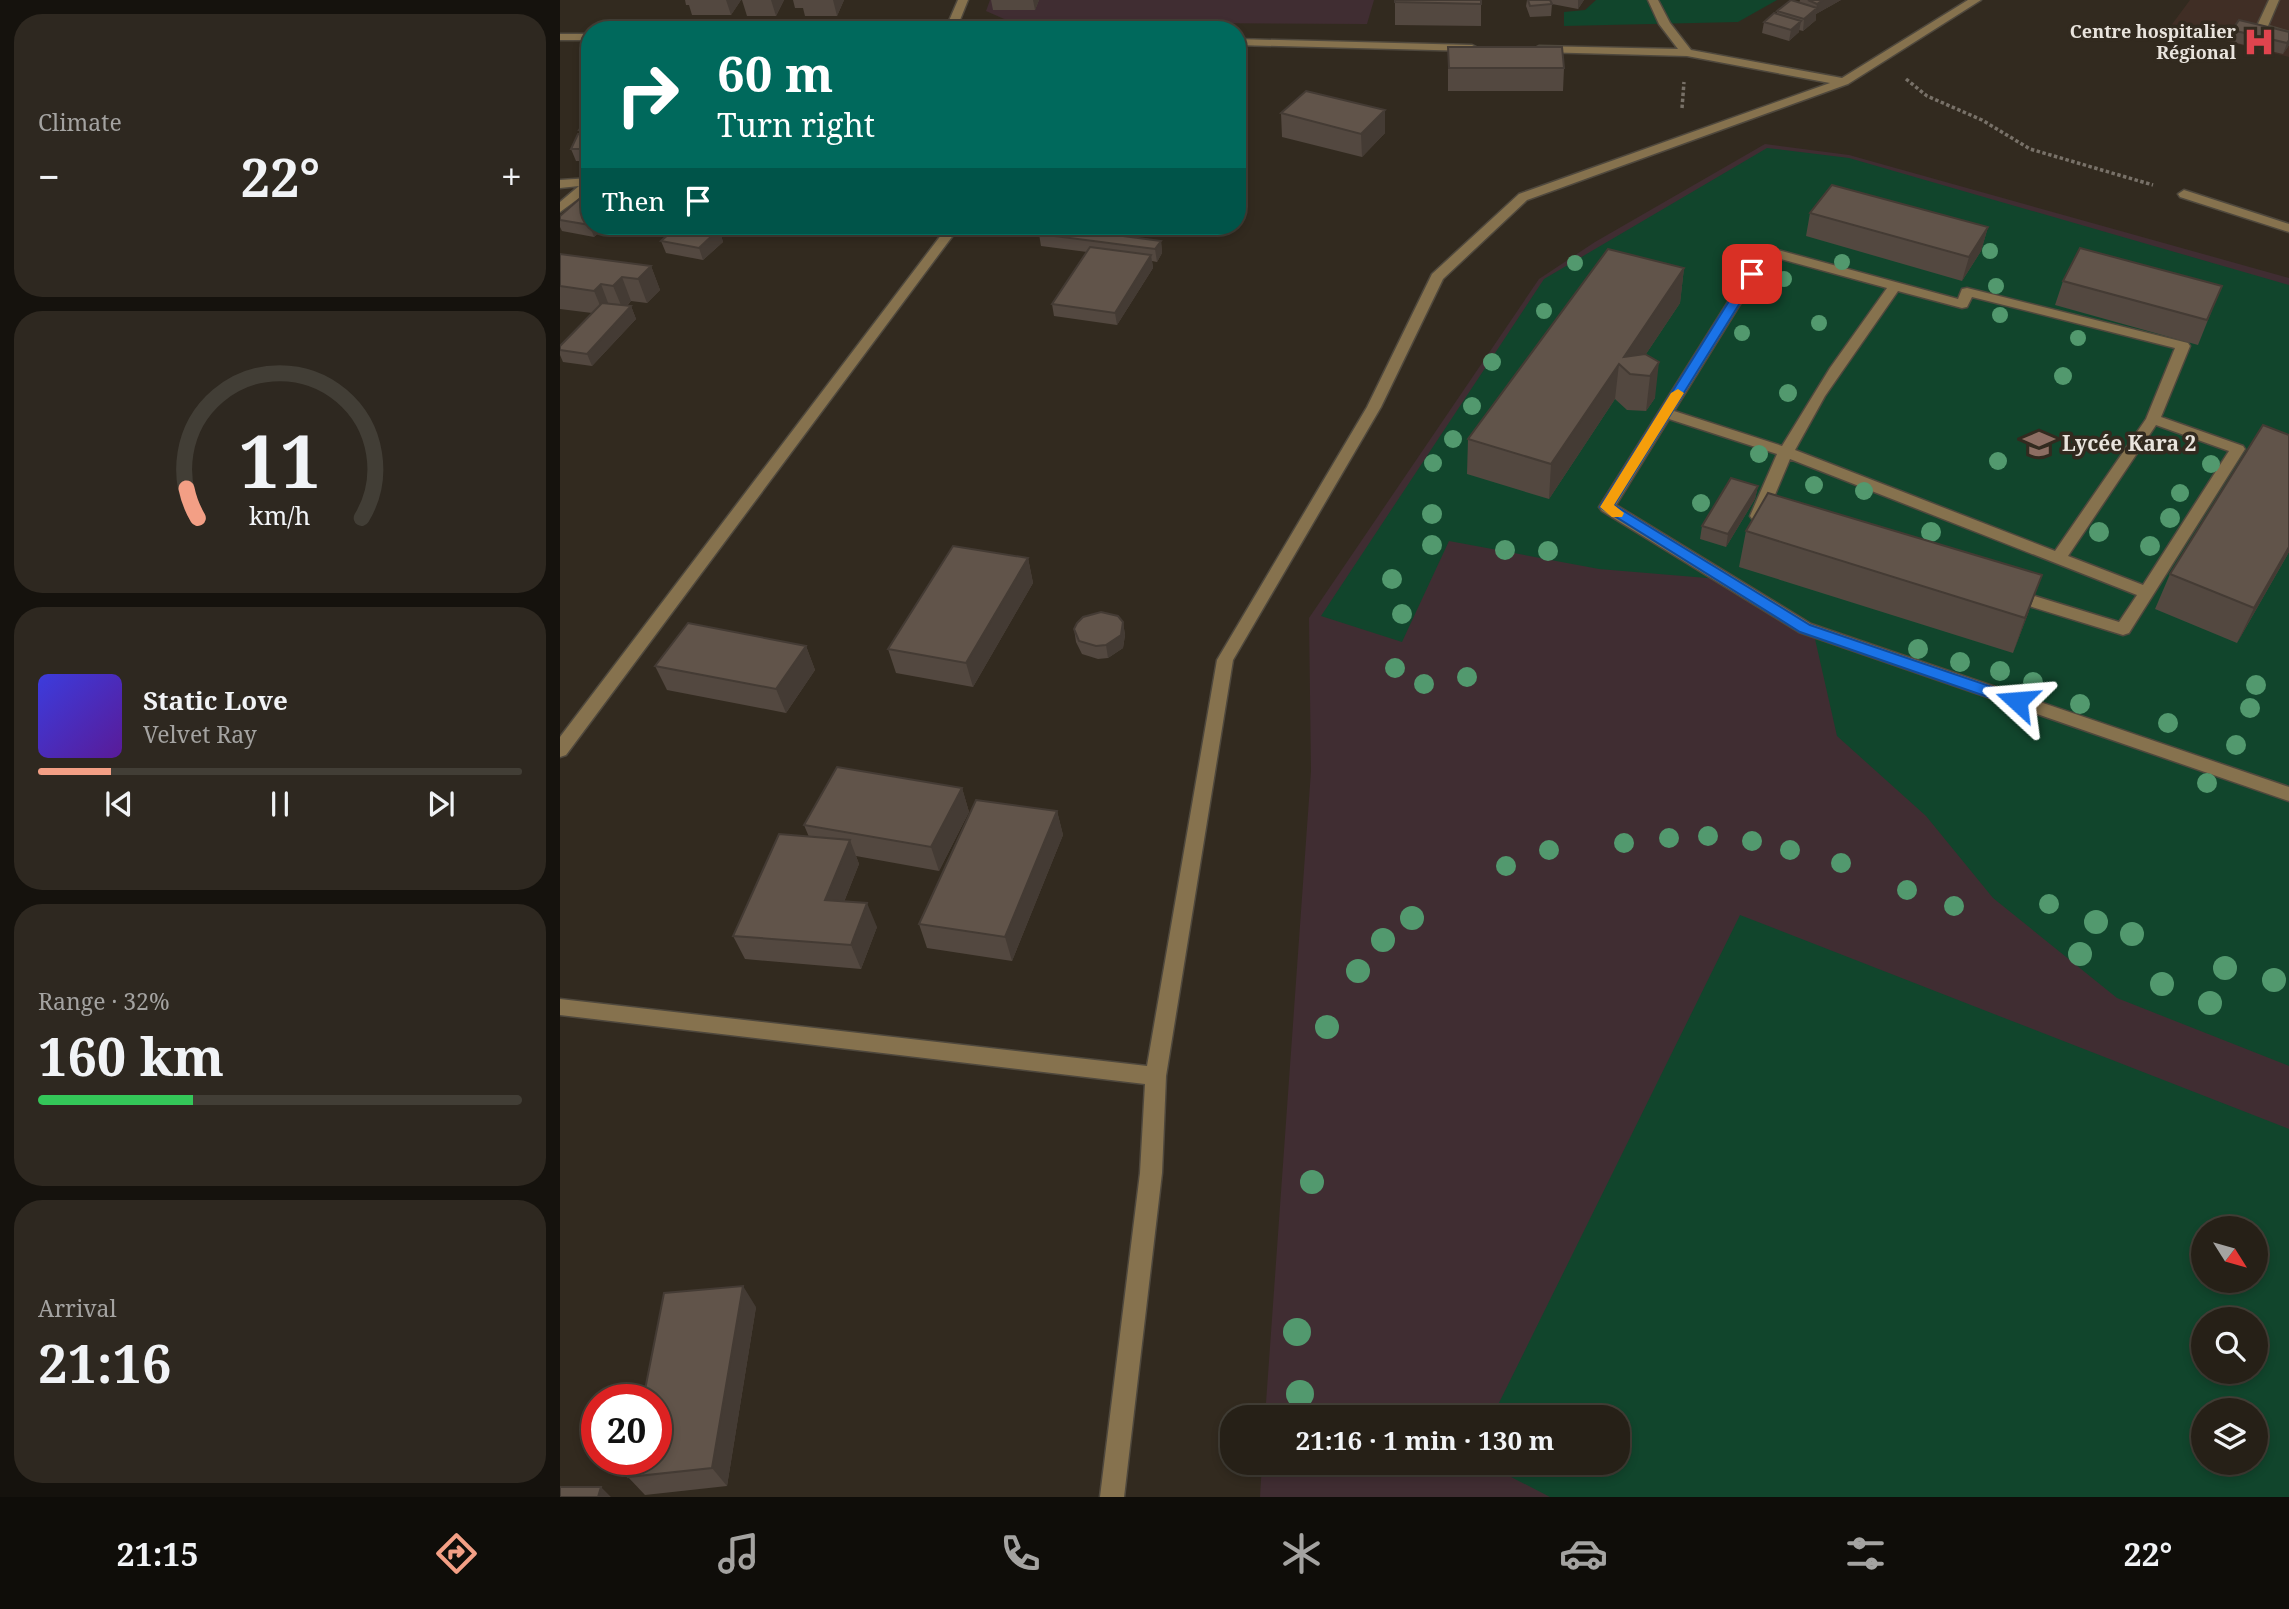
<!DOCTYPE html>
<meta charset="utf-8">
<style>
body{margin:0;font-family:"Noto Serif",serif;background:#2e2820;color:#f1f3f6;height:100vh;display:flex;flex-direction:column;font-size:26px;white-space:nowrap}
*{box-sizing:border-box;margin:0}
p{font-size:23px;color:#a4a3a1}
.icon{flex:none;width:38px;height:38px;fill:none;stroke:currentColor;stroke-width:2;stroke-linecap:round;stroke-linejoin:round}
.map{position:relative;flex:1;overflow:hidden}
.drawer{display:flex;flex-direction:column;gap:14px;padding:14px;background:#15120d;width:560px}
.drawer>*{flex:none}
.banner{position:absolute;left:21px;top:21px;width:665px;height:214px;border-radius:28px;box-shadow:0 4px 10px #0003,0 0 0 2px #423e36;background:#00695c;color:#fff;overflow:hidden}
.needle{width:46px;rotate:127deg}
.fabs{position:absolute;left:1631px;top:1216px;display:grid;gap:14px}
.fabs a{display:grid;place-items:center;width:77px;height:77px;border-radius:50%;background:#262017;box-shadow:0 4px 10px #0003,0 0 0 2px #423e36;font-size:35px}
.speed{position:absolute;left:21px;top:1384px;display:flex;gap:14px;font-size:35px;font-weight:700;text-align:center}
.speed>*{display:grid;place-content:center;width:91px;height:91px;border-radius:50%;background:#262017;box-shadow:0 4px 10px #0003,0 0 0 2px #423e36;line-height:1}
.speed .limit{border:10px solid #d22;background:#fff;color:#111}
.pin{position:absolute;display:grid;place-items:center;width:60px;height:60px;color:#fff;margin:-30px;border-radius:14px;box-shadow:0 4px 10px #0006}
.me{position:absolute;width:77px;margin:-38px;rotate:289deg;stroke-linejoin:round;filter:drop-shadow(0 0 5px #0008)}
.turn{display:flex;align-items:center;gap:24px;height:147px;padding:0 21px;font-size:32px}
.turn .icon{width:91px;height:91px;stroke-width:2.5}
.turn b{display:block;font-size:49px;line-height:60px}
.then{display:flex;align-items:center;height:66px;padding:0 21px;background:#0003;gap:14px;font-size:26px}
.big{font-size:52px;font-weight:700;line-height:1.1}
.drawer .widget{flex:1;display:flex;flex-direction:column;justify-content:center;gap:10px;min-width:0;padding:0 24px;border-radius:28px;background:#2e2820}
.drawer .dial{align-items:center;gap:0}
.dial svg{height:182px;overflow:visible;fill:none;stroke:#423e36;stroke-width:7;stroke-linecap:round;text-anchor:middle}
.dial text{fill:#f1f3f6;stroke:none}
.song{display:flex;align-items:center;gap:21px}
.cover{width:84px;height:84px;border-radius:10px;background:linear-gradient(135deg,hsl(240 70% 55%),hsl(270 70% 35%))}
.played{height:7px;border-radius:4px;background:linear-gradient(90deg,#f39f85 15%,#423e36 15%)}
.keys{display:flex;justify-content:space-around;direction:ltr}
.heat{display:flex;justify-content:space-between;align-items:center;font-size:38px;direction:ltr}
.charge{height:10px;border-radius:5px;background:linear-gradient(90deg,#34c759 32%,#423e36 0)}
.trip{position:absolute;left:660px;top:1405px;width:410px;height:70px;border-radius:28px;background:#262017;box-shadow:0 4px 10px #0003,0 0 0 2px #423e36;font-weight:700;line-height:70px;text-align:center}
.dock{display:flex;height:112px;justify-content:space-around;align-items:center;background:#0f0d09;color:#a4a3a1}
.dock .icon{width:49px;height:49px}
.dock .active{color:#f39f85}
.dock b{font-size:32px;color:#f1f3f6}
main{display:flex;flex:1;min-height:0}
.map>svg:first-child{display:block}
.education{fill:#402d32;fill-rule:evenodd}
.medical{fill:#402e25}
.green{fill:#11452c;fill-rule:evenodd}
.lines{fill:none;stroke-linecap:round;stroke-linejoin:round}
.minor-casing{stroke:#4f483d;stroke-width:3}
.path{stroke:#787168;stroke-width:3.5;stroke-dasharray:3.5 2.5;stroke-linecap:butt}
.minor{fill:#86724e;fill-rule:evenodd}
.tree{fill:#52996e}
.wall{fill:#534840}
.shaded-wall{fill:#443b34}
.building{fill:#61544a;stroke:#443b34;stroke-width:2}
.route{fill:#1a73e8;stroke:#114b97;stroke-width:2}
.slow{fill:#f59e0b}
.labels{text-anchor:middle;stroke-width:7;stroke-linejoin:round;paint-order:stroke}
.far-poi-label{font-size:18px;font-weight:bold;fill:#e9e4dd;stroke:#322a1f;text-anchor:end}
.poi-label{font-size:21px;font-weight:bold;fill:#e9e4dd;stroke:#322a1f;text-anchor:start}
</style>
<main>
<section class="drawer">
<div class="widget"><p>Climate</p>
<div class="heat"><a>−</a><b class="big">22°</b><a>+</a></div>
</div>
<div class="widget dial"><svg viewBox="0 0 100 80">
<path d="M14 69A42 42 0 1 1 86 69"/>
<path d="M14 69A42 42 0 0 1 9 56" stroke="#f39f85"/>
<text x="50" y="56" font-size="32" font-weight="700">11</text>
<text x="50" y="72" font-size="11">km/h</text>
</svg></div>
<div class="widget">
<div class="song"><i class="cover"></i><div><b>Static Love</b><p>Velvet Ray</p></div></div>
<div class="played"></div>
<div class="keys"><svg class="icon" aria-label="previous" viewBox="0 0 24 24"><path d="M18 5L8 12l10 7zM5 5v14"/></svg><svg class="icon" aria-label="pause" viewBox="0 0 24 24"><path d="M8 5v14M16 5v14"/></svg><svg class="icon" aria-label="next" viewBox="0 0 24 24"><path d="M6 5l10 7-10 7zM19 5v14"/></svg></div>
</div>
<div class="widget"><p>Range · 32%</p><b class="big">160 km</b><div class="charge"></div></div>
<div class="widget"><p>Arrival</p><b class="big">21:16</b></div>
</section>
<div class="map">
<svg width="1729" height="1497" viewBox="0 0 1729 1497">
<rect width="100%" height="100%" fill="#322a1f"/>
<path class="education" d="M430 0H814L807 24 451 22 426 11Z
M1205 144 1289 155 1729 278V1497H700L702 1463H1057V1418L705 1417 751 771 749 618 979 279 1035 242ZM1643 1228H1696V1281H1643ZM1643 1320H1696V1372H1643ZM1643 1410H1696V1463H1643Z"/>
<path class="medical" d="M1630 0H1729V57L1610 27Z"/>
<path class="green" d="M1036 0H1217L1178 22 1004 26V12L1025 10Z
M1207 148 1289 158 1729 285V1066L1557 998 1433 898 1366 816 1277 736 1255 639 1171 580 1039 569 889 541 842 642 761 616 984 279Z
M1180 915 1729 1129V1497H990L924 1463H1057V1418L932 1417ZM1643 1228H1696V1281H1643ZM1643 1320H1696V1372H1643ZM1643 1410H1696V1463H1643Z"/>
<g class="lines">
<defs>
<path id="minor" d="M398 0H408L396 30H385Z
M1088 0H1098L1110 23 1131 50 1282 78 1408 0H1421L1288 84 967 200 883 279 821 407 673 660 606 1076 602 1173 564 1497H540L580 1173 585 1084 0 1015V999L587 1066 657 660 807 407 872 274 959 194 1270 83 1127 56 979 52 973 49 979 46 1118 49 1099 24Z
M1709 0H1719L1708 26 1729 32V38L1696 28Z
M0 34H30V40H0Z
M677 39 912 45 918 48 912 51 677 45Z
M30 178V190L0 212V202L19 186 0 188V180Z
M1624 190 1729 224V232L1620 197 1618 194Z
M388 226H400L6 755 0 757V737Z
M1207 247 1398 299 1402 289 1407 288 1628 343 1630 346 1601 417 1683 446 1685 449 1569 633 1563 635 1446 599 1444 595 1452 589 1559 622 1577 595 1230 459 1206 516 1198 521 1193 520 1190 516 1217 454 1109 419 1056 505 1251 624 1729 787V801L1239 632 1042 511 1039 507 1200 251ZM1210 256 1327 288 1270 368 1222 446 1114 411ZM1338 291 1402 308 1407 307 1412 297 1615 348 1586 419 1495 551 1235 450 1265 396ZM1596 425 1669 451 1583 585 1508 556Z"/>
</defs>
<use href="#minor" class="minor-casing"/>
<path class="path" d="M1346 79 1367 96 1422 120 1470 149 1593 185
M1122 108 1124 82"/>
<use href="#minor" class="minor"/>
</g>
<g class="tree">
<circle cx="1430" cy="251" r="8"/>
<circle cx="1282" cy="262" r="8"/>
<circle cx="1015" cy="263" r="8"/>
<circle cx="1224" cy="279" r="8"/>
<circle cx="1436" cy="286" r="8"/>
<circle cx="984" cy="311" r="8"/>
<circle cx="1440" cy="315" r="8"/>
<circle cx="1259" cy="323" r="8"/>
<circle cx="1182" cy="333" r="8"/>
<circle cx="1518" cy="338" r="8"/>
<circle cx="932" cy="362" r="9"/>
<circle cx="1503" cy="376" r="9"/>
<circle cx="1228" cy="393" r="9"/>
<circle cx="912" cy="406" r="9"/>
<circle cx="893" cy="439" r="9"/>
<circle cx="1199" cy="454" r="9"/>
<circle cx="1438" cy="461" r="9"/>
<circle cx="873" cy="463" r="9"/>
<circle cx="1651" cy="464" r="9"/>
<circle cx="1254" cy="485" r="9"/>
<circle cx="1304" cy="491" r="9"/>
<circle cx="1620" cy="493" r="9"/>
<circle cx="1141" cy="503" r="9"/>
<circle cx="872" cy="514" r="10"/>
<circle cx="1610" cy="518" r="10"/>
<circle cx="1371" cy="532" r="10"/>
<circle cx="1539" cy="532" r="10"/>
<circle cx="872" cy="545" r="10"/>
<circle cx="1590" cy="546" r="10"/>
<circle cx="945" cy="550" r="10"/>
<circle cx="988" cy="551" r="10"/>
<circle cx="832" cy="579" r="10"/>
<circle cx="842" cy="614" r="10"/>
<circle cx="1358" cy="649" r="10"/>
<circle cx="1400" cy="662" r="10"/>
<circle cx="835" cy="668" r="10"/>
<circle cx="1440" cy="671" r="10"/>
<circle cx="907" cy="677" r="10"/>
<circle cx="1473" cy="682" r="10"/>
<circle cx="864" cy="684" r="10"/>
<circle cx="1696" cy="685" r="10"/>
<circle cx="1520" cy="704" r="10"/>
<circle cx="1690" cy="708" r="10"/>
<circle cx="1608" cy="723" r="10"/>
<circle cx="1676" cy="745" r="10"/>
<circle cx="1647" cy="783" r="10"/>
<circle cx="1148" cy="836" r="10"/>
<circle cx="1109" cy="838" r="10"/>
<circle cx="1192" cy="841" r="10"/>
<circle cx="1064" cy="843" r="10"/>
<circle cx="989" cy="850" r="10"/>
<circle cx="1230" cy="850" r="10"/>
<circle cx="1281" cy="863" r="10"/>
<circle cx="946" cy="866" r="10"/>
<circle cx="1347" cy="890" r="10"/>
<circle cx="1489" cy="904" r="10"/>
<circle cx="1394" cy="906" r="10"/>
<circle cx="852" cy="918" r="12"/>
<circle cx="1536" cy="922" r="12"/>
<circle cx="1572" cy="934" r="12"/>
<circle cx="823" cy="940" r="12"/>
<circle cx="1520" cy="954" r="12"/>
<circle cx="1665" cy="968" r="12"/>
<circle cx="798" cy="971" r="12"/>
<circle cx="1714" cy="980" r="12"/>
<circle cx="1602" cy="984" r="12"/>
<circle cx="1650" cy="1003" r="12"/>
<circle cx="767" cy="1027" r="12"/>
<circle cx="752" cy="1182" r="12"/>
<circle cx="737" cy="1332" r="14"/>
<circle cx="740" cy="1394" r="14"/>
</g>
<path class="wall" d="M125 0H181L171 15H132L129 5H126Z
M182 0H224L216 16H187Z
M233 0H284L277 16H245L243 8H235Z
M431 0H479L475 10H433Z
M835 0H921V26L835 25Z
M967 0H1024L1018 9 992 4 991 16 970 17 966 6Z
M1240 0H1281L1256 14V20L1243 31 1239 30V32L1229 41 1202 33 1204 22 1217 14V11L1239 3Z
M1672 30 1729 32V45L1723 54 1668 41Z
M888 47 1004 68 1003 91H888Z
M825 110V133L802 157 722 137 721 113Z
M30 114V161H16L11 149 21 134 19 130Z
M30 195V226H47L34 237 2 231 0 227V216Z
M1250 213 1428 227 1421 251 1402 281 1246 236Z
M118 226H168L161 232H160L163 242 143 260 106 253 101 241Z
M479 234 601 241 602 253 597 262 592 261 593 268 557 325 494 316 492 304 527 252 481 246Z
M0 254 91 266 100 290 87 303 71 301 67 306H71L76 319 32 366 3 362 0 355V346L32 313 0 309Z
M1124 268 1120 303 1086 354 1095 398 1086 411 1067 410 1055 399 989 499 907 474 908 439Z
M1503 281 1652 310 1638 345 1495 305Z
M1729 435V552L1677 643 1595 609 1610 574Z
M1198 486 1195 499 1166 547 1140 539 1142 526Z
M1186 531 1469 611 1453 653 1179 567Z
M468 558 473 583 413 687 336 673 328 649Z
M563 622 565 635 563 648 548 658 538 659 522 654 516 642 514 629Z
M246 646 255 670 226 713 107 690 95 666Z
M402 788 409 812 379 871 296 856 299 864 284 902 317 927 301 969 185 959 173 936 249 837 244 825Z
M497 811 503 835 452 961 367 948 359 924Z
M196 1307 167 1486 85 1495 68 1477Z"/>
<path class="shaded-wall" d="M166 0H181L171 15Z
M211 0H224L216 16Z
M273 0H284L277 16Z
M473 0H479L475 10Z
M1018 0H1024L1018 9Z
M1263 0H1281L1256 14V20L1243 31 1244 19 1256 10 1257 4Z
M1241 21 1239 32 1229 41 1231 30Z
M1729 40V45L1723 54 1727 43Z
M825 110V133L802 157 801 134Z
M30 226H47L34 237Z
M159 226H168L161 232Z
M1428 227 1421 251 1402 281 1409 257Z
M159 229 163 242 143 260 139 248Z
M601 241 602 253 597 262 595 249Z
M591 255 593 268 557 325 555 313Z
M91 266 100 290 87 303 78 279Z
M1124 268 1120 303 1072 375 1064 357Z
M62 277 71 301 63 310 53 286Z
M41 284 50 308 44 315 34 291Z
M71 306 76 319 32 366 27 354Z
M1099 362 1095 398 1086 411 1090 376Z
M1059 364 1055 399 989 499 991 464Z
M1198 486 1195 499 1166 547 1168 534Z
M1729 547V552L1677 643 1694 608Z
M468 558 473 583 413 687 406 663Z
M1482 575 1469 611 1453 653 1465 618Z
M563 622 565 635 563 648 548 658 546 645Z
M246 646 255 670 226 713 216 689Z
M402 788 409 812 379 871 371 847Z
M497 811 503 835 452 961 445 937Z
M290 840 299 864 275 924 265 900Z
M307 903 317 927 301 969 291 945Z
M183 1286 196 1307 167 1486 152 1468Z
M41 1487 51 1497H38Z"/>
<path class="building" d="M835 0H921V4L835 2Z
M968 0H990L992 4 970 6Z
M1231 0 1257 8 1244 19 1217 11Z
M1248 0H1263L1257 4Z
M1214 13 1241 21 1231 30 1204 22Z
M1679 20 1729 32V40L1727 43 1672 30Z
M888 47H1002L1004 68H889Z
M746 91 825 110 801 134 721 113Z
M29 114H30V130H19Z
M18 134H30V149H11Z
M1272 185 1428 227 1409 257 1250 213Z
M25 194 30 195V225L0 220V216Z
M118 226H137L159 229 139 248 101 241Z
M485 226H487L601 241 595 249 479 234Z
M530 247 591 255 555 313 492 304Z
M1520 248 1662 286 1647 320 1503 281Z
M1048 249 1124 268 1064 357 1085 354 1099 362 1090 376 1070 374 1059 364 991 464 908 439Z
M0 254 91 266 78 279 62 277 53 286 41 284 34 291 0 286Z
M42 303 71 306 27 354 0 350V346Z
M1703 425 1729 435V547L1694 608 1610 574Z
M1171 478 1198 486 1168 534 1142 526Z
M1208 493 1482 575 1465 618 1186 531Z
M393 546 468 558 406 663 328 649Z
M541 612 558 616 563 622 561 635 546 645 536 646 519 641 514 629 517 623 523 617Z
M128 623 246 646 216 689 95 666Z
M277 767 402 788 371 847 244 825Z
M416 800 497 811 445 937 359 924Z
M219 834 290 840 265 900 307 903 291 945 173 936Z
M183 1286 152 1468 68 1477 71 1460H96V1400H83L104 1293Z
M0 1487H41L38 1497H0Z"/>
<path class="route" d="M1192 270 1198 274 1054 505 1250 625 1462 697 1465 701 1462 705H1451L1240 632 1040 507 1186 274Z"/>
<path class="slow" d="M1118 389 1124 393 1054 505 1064 513 1062 517H1052L1040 507 1111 393Z"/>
<defs>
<symbol id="hospital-bare" viewBox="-9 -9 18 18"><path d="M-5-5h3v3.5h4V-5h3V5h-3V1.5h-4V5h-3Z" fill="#e0444e" stroke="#322a1f" stroke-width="2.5" paint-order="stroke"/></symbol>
<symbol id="school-bare" viewBox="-9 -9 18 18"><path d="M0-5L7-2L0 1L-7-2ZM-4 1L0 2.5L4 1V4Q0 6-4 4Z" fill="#8d6e63" stroke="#322a1f" stroke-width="2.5" paint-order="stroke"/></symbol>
</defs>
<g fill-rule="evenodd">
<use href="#hospital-bare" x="1677" y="20" width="44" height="44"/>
<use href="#school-bare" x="1457" y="422" width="44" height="44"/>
</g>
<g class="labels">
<g class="far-poi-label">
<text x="1676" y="38">Centre hospitalier<tspan x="1676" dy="21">Régional</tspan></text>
</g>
<g class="poi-label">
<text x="1502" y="451">Lycée Kara 2</text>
</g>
</g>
</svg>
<div class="fabs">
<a><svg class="needle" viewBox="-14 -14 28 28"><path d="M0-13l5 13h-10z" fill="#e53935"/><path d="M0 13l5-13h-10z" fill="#a4a3a1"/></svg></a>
<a><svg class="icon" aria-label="search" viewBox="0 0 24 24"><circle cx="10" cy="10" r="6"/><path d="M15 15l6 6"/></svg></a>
<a><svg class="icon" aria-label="layers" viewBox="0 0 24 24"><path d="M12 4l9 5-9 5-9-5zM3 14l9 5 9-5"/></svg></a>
</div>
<div class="speed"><div class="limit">20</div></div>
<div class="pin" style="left:1192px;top:274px;background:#d93025"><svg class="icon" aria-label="arrive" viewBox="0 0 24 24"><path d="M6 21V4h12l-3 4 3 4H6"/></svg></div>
<svg class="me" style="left:1457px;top:701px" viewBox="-20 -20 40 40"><path d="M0-17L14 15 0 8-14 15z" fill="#1a73e8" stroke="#fff" stroke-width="4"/></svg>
<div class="trip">21:16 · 1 min · 130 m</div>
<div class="banner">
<div class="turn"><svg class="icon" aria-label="right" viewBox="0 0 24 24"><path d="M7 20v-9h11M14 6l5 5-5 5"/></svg><div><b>60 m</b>Turn right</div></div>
<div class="then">Then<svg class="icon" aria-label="arrive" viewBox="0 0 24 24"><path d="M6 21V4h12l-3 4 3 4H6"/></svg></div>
</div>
</div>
</main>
<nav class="dock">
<b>21:15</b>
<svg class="icon active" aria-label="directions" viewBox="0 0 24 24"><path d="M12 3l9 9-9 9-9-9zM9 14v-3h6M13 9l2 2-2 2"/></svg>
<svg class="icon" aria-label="music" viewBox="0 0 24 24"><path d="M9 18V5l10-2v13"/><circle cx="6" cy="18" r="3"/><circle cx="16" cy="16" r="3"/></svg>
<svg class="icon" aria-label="phone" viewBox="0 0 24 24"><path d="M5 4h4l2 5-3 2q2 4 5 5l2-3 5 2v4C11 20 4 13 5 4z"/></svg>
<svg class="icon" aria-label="climate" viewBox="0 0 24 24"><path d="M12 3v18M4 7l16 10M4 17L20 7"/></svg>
<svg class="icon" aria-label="car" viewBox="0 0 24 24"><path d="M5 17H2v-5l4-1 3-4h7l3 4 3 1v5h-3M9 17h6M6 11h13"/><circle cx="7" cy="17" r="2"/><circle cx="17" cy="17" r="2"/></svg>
<svg class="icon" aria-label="filters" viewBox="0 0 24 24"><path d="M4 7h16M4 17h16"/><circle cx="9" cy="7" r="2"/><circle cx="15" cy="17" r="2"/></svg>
<b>22°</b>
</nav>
